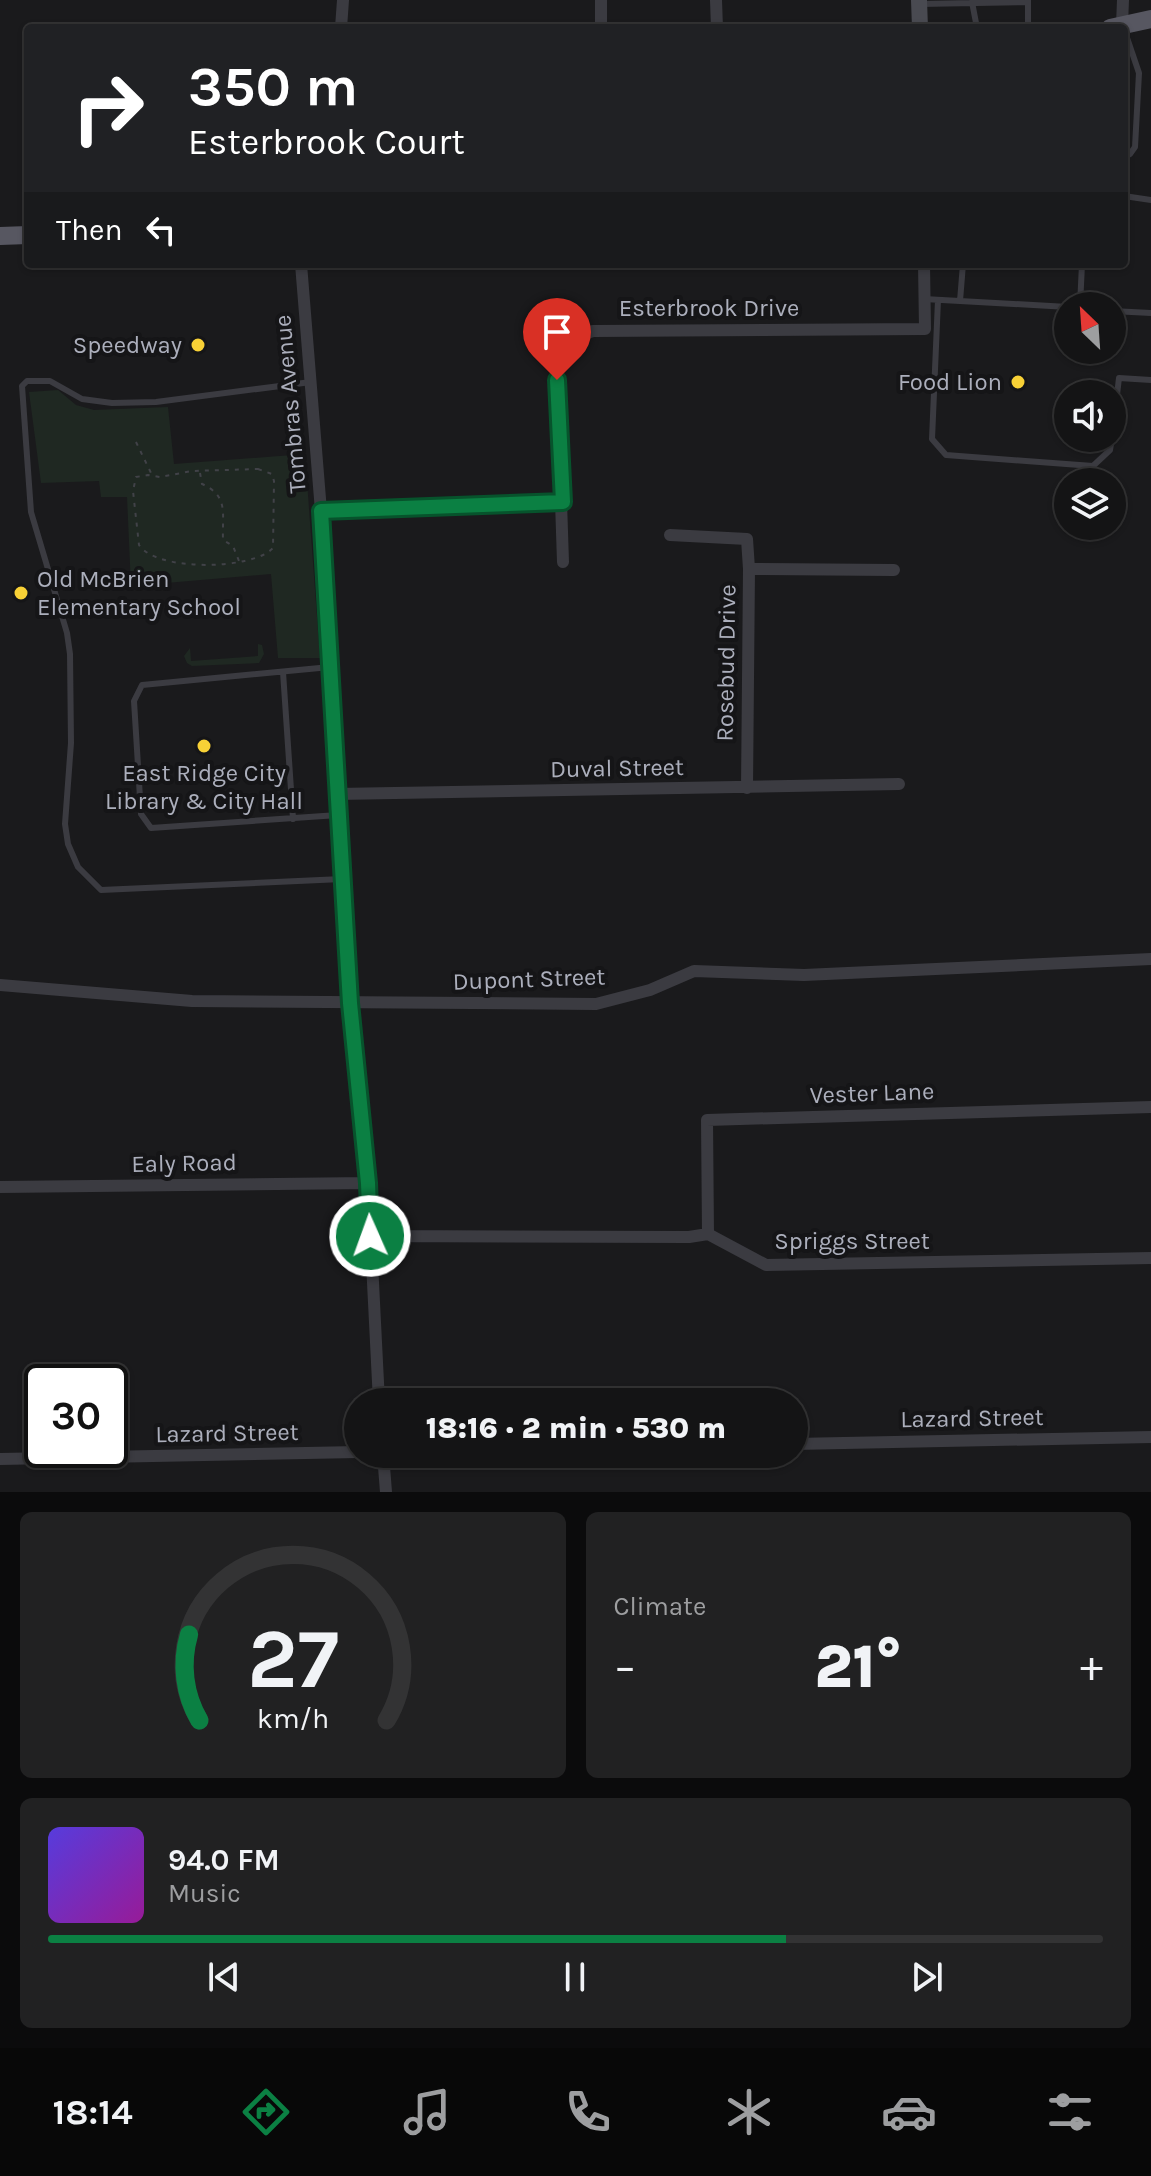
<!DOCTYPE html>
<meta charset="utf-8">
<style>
body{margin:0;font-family:Karla,sans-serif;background:#212122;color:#f1f3f6;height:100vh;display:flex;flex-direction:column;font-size:30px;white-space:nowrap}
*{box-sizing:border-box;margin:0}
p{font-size:26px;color:#9d9ea0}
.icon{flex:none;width:44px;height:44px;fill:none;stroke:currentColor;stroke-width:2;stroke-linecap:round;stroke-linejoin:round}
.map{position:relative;height:1492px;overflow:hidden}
.details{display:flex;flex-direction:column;gap:20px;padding:20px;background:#0b0b0c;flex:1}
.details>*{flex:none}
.hud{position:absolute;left:24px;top:24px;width:1104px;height:244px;border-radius:8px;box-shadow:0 2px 6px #0004,0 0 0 2px #333334;background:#202124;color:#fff;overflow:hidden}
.needle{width:52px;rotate:335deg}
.fabs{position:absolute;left:1054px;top:292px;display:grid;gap:16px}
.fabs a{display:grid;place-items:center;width:72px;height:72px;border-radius:50%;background:#141415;box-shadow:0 2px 6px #0004,0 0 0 2px #333334;font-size:40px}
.speed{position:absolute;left:24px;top:1364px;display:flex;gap:16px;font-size:40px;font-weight:700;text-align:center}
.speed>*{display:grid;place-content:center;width:104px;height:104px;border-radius:50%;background:#141415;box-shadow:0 2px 6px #0004,0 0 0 2px #333334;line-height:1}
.speed .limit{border:4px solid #111;border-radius:12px;background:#fff;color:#111}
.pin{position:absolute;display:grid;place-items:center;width:68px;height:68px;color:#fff;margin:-82px -34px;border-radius:50% 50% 50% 0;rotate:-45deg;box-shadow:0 0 8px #0007}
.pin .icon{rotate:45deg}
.me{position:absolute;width:88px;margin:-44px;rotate:358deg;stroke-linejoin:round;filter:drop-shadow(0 0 6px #0008)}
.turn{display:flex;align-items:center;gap:28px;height:168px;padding:0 32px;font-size:36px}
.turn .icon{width:104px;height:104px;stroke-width:2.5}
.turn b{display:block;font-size:56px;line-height:68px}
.then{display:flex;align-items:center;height:76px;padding:0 32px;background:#0003;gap:16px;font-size:30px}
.big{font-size:60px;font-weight:800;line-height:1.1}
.details .widget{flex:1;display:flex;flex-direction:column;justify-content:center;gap:12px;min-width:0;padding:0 28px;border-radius:12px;background:#212122}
.details .dial{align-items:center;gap:0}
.dial svg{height:208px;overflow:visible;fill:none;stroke:#333334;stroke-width:7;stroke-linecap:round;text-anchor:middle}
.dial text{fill:#f1f3f6;stroke:none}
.song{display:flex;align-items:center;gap:24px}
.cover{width:96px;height:96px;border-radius:12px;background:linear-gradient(135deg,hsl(250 70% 55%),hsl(300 70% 35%))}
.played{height:8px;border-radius:4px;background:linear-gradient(90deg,#0b8043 70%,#333334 70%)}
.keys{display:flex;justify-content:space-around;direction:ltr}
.heat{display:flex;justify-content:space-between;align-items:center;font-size:44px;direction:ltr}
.details .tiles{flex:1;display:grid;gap:20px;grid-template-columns:1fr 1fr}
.widget:last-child{grid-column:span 2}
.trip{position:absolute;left:344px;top:1388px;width:464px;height:80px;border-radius:40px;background:#141415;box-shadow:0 2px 6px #0004,0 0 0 2px #333334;font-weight:800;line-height:80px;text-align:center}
.dock{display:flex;height:128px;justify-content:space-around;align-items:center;background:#080808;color:#9d9ea0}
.dock .icon{width:56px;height:56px}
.dock .selected{color:#0b8043}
.dock b{font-size:36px;color:#f1f3f6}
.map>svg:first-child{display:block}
.green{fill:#1f2822}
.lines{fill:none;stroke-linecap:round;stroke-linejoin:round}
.path{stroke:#414248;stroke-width:2;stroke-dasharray:4 6;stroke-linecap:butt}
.service{stroke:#3b3b41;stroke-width:6}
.minor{stroke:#3b3b41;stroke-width:12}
.secondary{stroke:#494a51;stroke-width:16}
.primary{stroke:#575761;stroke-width:18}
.route-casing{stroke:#07532c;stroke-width:20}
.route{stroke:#0b8043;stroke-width:14}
.poi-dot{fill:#f8d136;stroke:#151517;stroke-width:3}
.labels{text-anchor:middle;stroke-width:8;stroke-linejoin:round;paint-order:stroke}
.street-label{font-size:24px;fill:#acafbc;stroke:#151517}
.poi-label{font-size:24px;fill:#acafbc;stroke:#151517;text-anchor:end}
</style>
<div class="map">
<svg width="1151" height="1492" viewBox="0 0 1151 1492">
<rect width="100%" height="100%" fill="#1a1a1c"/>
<path class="green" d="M58 390 76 405 94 410 168 407 174 464 305 454 320 658H278L271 574 131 586 127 497H101L99 481 41 483 29 392Z
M258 644 262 645 264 654 259 663 192 666 187 663 184 656 190 648 191 661 258 656Z"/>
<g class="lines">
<path class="path" d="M136 442 152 475
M258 469 272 474 274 481 273 548C253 570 157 572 139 545L133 491 136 477 148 475 160 477 192 471Z
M200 473 202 484C229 496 222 513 223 540L233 546 239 561"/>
<path class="service" d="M1028 0V28
M972 2 977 28
M919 4 1028 2
M1124 29 1139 73 1135 147 1130 154 1124 157
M1124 196 1151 200
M924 299 1068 307
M938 300 932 439 946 455 1093 466 1110 450 1112 438
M960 301 963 264
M1080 306 1082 264
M1112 311 1151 313
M311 382 156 402 112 403 82 399 50 381H27L22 386 31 512 67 633 70 654 71 743 65 824 68 844 78 867 101 890 342 879
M1112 437 1119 378 1151 380
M330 667 142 685 134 701 141 814 151 828 338 815
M283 672 293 819"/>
<path class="minor" d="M716 0 717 28
M1122 25 1123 0
M341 28 343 0
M601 28V0
M301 264 321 511 350 1003 368 1183 379 1402
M321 511 563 502
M670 535 747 539 749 569 747 788
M563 562 556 350 572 338 593 331 925 329 924 264
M749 569 894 570
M337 794 899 784
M0 985 192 1001 596 1004 650 990 694 971 804 975 1151 959
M0 1187 368 1183
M708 1234 707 1120 1151 1107
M370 1236 689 1237 708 1234 766 1265 1151 1258
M794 1444 1151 1437
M383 1454 386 1492
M0 1459 358 1452"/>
<path class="secondary" d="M919 0 920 28"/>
<path class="primary" d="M1110 28 1151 19
M0 236 28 235"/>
</g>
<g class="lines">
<defs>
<path id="route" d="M370 1236 368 1183 350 1003 321 511 563 502 557 380"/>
</defs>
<use href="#route" class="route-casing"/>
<use href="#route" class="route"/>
</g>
<g class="poi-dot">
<circle cx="198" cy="345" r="8"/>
<circle cx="1018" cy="382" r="8"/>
<circle cx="21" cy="593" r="8"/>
<circle cx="204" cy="746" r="8"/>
</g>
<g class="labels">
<g class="street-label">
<text x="709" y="316">Esterbrook Drive</text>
<text transform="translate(290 404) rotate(-95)" y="8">Tombras Avenue</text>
<text transform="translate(726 663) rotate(-89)" y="8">Rosebud Drive</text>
<text transform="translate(617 768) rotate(-1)" y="8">Duval Street</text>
<text transform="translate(529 979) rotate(-2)" y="8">Dupont Street</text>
<text transform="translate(872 1093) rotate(-2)" y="8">Vester Lane</text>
<text transform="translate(184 1163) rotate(-1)" y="8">Ealy Road</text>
<text x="852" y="1249">Spriggs Street</text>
<text transform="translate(972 1418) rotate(-1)" y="8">Lazard Street</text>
<text transform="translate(227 1433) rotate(-1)" y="8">Lazard Street</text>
</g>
<g class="poi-label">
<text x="182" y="353">Speedway</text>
<text x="1002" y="390">Food Lion</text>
<text x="37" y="587" text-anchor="start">Old McBrien<tspan x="37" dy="28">Elementary School</tspan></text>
<text x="204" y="781" text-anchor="middle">East Ridge City<tspan x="204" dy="28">Library &amp; City Hall</tspan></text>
</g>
</g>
</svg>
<div class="fabs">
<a><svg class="needle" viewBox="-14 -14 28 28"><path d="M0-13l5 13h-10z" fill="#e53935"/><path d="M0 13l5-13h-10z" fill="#9d9ea0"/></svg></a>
<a><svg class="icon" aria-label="sound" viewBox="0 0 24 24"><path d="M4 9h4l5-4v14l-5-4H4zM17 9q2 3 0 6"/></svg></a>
<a><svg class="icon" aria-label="layers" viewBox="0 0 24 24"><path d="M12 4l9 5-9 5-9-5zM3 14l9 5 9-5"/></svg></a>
</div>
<div class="speed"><div class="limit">30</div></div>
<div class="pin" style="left:557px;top:380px;background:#d93025"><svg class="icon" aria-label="arrive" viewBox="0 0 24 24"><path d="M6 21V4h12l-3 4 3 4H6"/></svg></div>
<svg class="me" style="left:370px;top:1236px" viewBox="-20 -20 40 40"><circle r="17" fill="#0b8043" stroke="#fff" stroke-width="3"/><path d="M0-11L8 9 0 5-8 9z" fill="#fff"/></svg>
<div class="trip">18:16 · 2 min · 530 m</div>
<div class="hud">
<div class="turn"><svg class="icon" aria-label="right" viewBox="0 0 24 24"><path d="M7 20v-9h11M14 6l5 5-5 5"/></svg><div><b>350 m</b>Esterbrook Court</div></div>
<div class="then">Then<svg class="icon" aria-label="left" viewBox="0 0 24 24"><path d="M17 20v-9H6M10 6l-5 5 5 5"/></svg></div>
</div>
</div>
<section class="details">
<div class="tiles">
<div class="widget dial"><svg viewBox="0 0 100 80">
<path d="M14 69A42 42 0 1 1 86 69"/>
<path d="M14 69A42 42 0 0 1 10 36" stroke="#0b8043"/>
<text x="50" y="56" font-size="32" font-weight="700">27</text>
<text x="50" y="72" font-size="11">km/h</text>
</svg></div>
<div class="widget"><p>Climate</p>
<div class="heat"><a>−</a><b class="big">21°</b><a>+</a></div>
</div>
<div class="widget">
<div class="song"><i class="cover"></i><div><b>94.0 FM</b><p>Music</p></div></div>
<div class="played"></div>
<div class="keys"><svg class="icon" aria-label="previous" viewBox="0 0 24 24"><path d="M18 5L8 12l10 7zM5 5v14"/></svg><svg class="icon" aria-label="pause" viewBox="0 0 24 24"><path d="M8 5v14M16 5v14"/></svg><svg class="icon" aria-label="next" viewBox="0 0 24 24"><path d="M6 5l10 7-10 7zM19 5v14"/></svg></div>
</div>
</div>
</section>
<nav class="dock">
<b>18:14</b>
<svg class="icon selected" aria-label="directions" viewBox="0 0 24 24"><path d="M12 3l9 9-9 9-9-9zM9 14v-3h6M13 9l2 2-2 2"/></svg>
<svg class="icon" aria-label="music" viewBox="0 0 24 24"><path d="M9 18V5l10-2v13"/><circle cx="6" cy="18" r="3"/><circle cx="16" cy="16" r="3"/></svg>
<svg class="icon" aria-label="phone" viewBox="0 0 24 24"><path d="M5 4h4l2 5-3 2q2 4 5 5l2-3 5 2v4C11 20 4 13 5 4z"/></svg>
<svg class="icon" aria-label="climate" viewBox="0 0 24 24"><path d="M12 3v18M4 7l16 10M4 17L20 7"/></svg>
<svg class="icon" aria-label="car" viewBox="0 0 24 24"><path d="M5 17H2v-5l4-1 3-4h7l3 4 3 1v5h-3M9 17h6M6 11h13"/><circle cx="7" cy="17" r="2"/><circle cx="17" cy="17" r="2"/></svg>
<svg class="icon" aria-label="filters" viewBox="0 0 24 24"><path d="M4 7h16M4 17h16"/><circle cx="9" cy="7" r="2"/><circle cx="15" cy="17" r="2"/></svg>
</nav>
